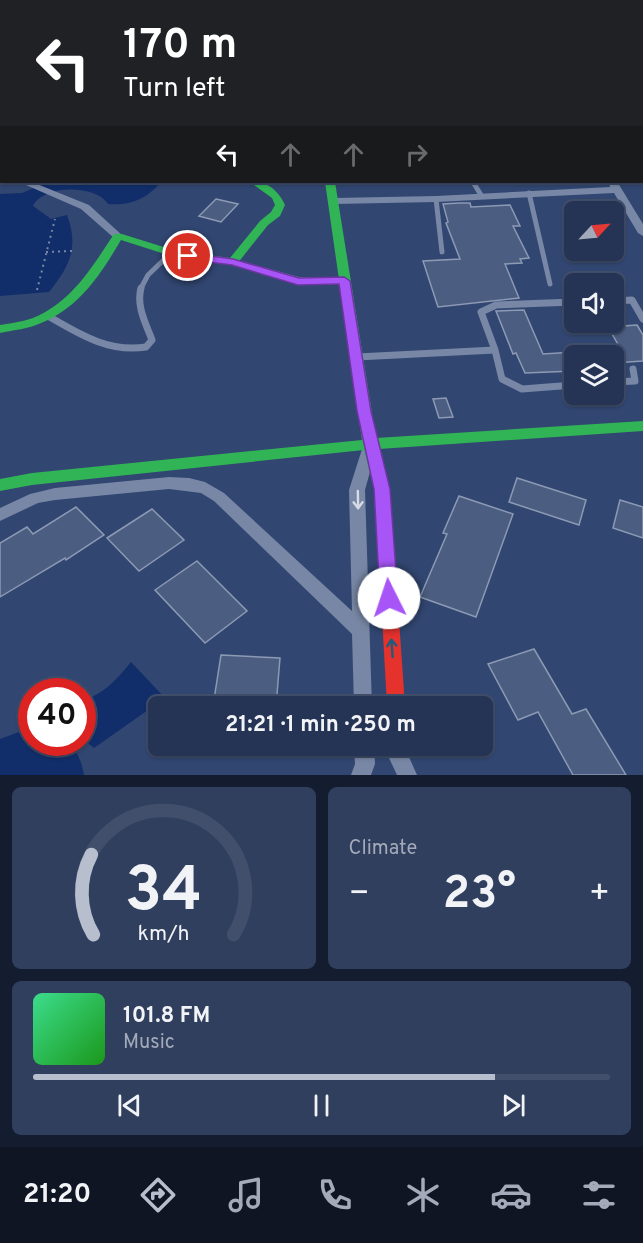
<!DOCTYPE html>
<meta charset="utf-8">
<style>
body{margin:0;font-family:Overpass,sans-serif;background:#313f5f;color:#f1f3f6;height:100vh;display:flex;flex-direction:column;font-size:22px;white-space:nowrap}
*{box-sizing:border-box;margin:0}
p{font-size:20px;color:#a3aab9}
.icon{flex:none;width:33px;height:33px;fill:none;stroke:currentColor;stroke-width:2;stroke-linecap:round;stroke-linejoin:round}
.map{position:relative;height:775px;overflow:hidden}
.details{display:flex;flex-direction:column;gap:12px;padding:12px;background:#141d2f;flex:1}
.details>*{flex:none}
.guide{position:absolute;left:0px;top:0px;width:644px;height:183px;box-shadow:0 2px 4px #0004,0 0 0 2px #424f6c;background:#202124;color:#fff;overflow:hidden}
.needle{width:39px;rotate:64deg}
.controls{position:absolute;left:564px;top:201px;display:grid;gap:12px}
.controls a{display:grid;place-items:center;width:60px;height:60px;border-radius:9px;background:#253455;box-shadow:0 2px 4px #0004,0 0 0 2px #424f6c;font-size:30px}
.speed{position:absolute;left:18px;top:678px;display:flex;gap:12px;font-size:30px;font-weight:700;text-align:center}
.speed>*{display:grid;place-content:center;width:78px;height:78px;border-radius:50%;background:#253455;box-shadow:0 2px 4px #0004,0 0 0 2px #424f6c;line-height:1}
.speed .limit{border:9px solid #d22;background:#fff;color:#111}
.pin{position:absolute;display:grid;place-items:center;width:51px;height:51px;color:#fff;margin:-26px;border:3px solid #fff;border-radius:50%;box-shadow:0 2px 6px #0007}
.me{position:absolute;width:66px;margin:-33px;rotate:356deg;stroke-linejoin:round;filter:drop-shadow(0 0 4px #0008)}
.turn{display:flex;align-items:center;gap:21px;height:126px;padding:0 24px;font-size:27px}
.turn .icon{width:78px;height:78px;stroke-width:2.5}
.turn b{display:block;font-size:42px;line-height:51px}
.lanes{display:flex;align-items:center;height:57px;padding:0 24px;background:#0003;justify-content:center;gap:30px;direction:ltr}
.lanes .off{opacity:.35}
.big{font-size:45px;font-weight:700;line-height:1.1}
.details .tile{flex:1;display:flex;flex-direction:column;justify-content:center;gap:9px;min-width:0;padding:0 21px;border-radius:9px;background:#313f5f}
.details .dial{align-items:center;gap:0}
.dial svg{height:156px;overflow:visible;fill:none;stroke:#424f6c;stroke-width:7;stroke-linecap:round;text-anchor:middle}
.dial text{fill:#f1f3f6;stroke:none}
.song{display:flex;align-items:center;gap:18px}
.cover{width:72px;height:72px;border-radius:9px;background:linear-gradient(135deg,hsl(150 70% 55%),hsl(120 70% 35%))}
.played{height:6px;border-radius:3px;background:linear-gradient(90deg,#b7becd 80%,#424f6c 80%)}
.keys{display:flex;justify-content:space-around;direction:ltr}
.heat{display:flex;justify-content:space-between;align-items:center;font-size:33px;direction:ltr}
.details .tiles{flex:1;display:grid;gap:12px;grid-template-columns:1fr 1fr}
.tile:last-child{grid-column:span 2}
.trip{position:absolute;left:148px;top:696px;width:345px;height:60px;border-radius:9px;background:#253455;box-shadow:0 2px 4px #0004,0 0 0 2px #424f6c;font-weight:700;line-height:60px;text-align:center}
.menu{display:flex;height:96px;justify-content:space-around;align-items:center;background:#0f1522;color:#a3aab9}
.menu .icon{width:42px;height:42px}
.menu .on{color:#b7becd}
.menu b{font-size:27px;color:#f1f3f6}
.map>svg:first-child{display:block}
.water{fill:#112e6a}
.building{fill:#4b5d80;stroke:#8c9ab4;stroke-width:1.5}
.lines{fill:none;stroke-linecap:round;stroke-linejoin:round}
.path-far1{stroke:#7887a5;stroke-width:1.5;stroke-dasharray:1.5 3;stroke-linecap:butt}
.path{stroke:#7887a5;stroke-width:2;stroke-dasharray:2 4;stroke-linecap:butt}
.lane-far1{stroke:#7887a5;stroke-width:5}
.lane{stroke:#7887a5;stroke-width:7}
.street{fill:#7887a5;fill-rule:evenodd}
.fast{fill:#30b455;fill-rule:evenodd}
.jam{fill:#e5322d;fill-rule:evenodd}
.oneway{stroke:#d6dbe4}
.oneway2{stroke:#1c5c7e}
.route{fill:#a855f7;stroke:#6d37a1;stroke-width:1.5}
</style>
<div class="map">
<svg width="643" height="775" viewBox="0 0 643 775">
<rect width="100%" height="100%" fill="#314671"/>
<path class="water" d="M48 182H161C147 199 130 206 108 204 95 184 43 185 33 206L51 219 67 215C79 247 70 266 49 292L0 296V194L22 193Z
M131 662 165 698 94 748 83 739V700C103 695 118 678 131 662Z
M19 732H31L32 742C63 742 77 738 84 775H0V739Z"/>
<path class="building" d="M216 199 238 204 221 222 199 216Z
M459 203H470L471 207 510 205 520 226H513L529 258 520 259 522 263 505 264 519 298 438 307 423 261 460 259 446 223 448 222 443 204Z
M524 310 543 354 574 352V371L525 373 516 353 513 354 496 311Z
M637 325 643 335V361L614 363V349L620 348 608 327Z
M446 398 453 417 439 418 433 399Z
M517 478 586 500 579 525 509 502Z
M459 496 513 514 476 617 420 597 447 534 443 533Z
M620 500 643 507V538L613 528Z
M76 507 104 535 66 560 65 558 0 597V543L27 527 33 534Z
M152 509 184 540 139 571 107 538Z
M197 561 247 611 205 643 155 590Z
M534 649 572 714 586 709 626 775H573L538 712 518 720 488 664Z
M221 655 280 658 276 706H213Z"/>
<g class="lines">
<path class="path-far1" d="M600 0 602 2"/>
<path class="path" d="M46 252 72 251
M37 290 55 219"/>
<path class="lane-far1" d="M473 182 481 195
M529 193 550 284
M436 199 442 252
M140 290 148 275 171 253"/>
<path class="lane" d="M614 301 632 300 643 319
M574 302 496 305 481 312 495 350 502 379 522 389 574 385
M48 316C79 334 109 353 146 347L152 340C146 324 136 306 141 288
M357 357 495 350
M614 382 635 381 633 369"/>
<path class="street" d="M106 0H114V2H106Z
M494 0H502V2H495Z
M642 38H643V42H642Z
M0 58H2V62H0Z
M0 173H2V179H0Z
M19 182H32L89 205 123 236 122 238H114L81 209Z
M609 182 618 183 643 224V236L638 233 614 193 436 202 334 204 329 201 334 198 436 196 610 187Z
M233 259 299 277H344L350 281 344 285H298L229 264V260Z
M370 441 375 442 377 446 365 490 372 706H354L352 634 214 501 201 493 169 489 55 500 38 503 0 521V508L30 494 55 488 169 477 189 478 205 482 224 493 352 611 349 490 363 446 365 442Z
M354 746H374L375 764 371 775H351L355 764Z
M389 746H409V757L417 775H397L389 758Z"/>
<path class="fast" d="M527 0H535V2H528Z
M642 111H643V117H642Z
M250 182C266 180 279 191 285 205L280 216 268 225 237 264 171 256 121 240C101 274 79 308 41 323 28 329 14 330 0 333V325C11 323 22 322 33 318 72 302 92 267 114 234H122L173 250 230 258 260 221 271 212 275 205 272 198Z
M325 182H335L376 438 643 421V431L379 449 390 489 395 562 393 567 387 569 381 567 379 562 374 489 364 450 32 485 0 491V479L32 473 362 440Z"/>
<path class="jam" d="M387 555 393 557 395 562 405 706H387L379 562 381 557Z"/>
</g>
<defs><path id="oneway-shaft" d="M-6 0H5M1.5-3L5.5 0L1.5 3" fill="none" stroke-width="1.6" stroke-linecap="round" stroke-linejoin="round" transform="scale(1.5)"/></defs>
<use class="oneway" href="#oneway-shaft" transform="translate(358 500) rotate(89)"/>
<use class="oneway2" href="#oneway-shaft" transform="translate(392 648) rotate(-94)"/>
<path class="route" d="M188 253 233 259 299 278 344 277 350 281 371 411 390 489 398 598 395 603 389 605 383 603 380 598 374 489 357 411 339 284 298 285 232 265 184 259V254Z"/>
</svg>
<div class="controls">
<a><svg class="needle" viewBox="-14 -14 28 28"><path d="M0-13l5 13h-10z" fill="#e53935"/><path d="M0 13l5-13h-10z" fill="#a3aab9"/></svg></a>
<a><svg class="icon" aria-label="sound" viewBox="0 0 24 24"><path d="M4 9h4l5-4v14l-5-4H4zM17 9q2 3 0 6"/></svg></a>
<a><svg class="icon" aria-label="layers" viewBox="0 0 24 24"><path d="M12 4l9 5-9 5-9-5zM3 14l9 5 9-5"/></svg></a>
</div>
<div class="speed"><div class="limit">40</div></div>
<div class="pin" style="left:188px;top:256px;background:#d93025"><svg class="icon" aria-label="arrive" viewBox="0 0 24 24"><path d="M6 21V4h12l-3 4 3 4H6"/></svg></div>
<svg class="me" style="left:389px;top:598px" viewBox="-20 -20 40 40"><circle r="19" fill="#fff"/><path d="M0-13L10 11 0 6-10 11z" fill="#a855f7"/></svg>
<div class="trip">21:21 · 1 min · 250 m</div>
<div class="guide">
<div class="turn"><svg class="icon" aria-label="left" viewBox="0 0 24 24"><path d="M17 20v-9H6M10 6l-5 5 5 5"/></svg><div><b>170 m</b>Turn left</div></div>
<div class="lanes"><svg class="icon" aria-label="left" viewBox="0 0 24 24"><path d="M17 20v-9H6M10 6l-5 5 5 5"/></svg><svg class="icon off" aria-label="ahead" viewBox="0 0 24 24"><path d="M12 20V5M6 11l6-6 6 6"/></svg><svg class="icon off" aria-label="ahead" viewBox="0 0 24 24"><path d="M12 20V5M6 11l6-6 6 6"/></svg><svg class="icon off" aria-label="right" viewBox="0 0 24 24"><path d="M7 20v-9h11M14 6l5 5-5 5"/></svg></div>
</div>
</div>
<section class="details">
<div class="tiles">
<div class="tile dial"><svg viewBox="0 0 100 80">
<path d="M14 69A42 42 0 1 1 86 69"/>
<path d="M14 69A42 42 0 0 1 13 28" stroke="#b7becd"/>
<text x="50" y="56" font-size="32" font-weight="700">34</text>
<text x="50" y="72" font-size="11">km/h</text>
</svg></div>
<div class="tile"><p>Climate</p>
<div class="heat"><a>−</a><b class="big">23°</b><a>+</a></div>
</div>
<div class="tile">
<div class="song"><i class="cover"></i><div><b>101.8 FM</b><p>Music</p></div></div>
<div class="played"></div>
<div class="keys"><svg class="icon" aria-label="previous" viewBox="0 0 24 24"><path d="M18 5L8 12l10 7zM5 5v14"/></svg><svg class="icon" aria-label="pause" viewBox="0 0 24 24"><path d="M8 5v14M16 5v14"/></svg><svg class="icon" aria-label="next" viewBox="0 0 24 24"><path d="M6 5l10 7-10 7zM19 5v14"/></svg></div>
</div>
</div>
</section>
<nav class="menu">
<b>21:20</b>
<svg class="icon on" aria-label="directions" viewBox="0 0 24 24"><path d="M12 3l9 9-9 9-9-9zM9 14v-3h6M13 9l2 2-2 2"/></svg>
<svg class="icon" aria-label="music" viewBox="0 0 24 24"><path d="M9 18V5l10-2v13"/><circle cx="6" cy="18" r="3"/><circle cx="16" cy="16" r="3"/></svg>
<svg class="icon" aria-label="phone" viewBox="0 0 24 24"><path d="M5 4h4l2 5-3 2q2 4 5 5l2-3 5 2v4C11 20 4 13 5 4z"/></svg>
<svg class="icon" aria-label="climate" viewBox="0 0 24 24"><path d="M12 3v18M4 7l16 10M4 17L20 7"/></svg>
<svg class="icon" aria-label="car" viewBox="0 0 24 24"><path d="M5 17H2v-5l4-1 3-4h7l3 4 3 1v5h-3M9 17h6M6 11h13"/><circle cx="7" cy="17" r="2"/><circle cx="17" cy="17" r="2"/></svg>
<svg class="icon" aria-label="filters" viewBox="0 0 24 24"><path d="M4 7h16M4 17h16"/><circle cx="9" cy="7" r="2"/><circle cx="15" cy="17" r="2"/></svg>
</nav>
